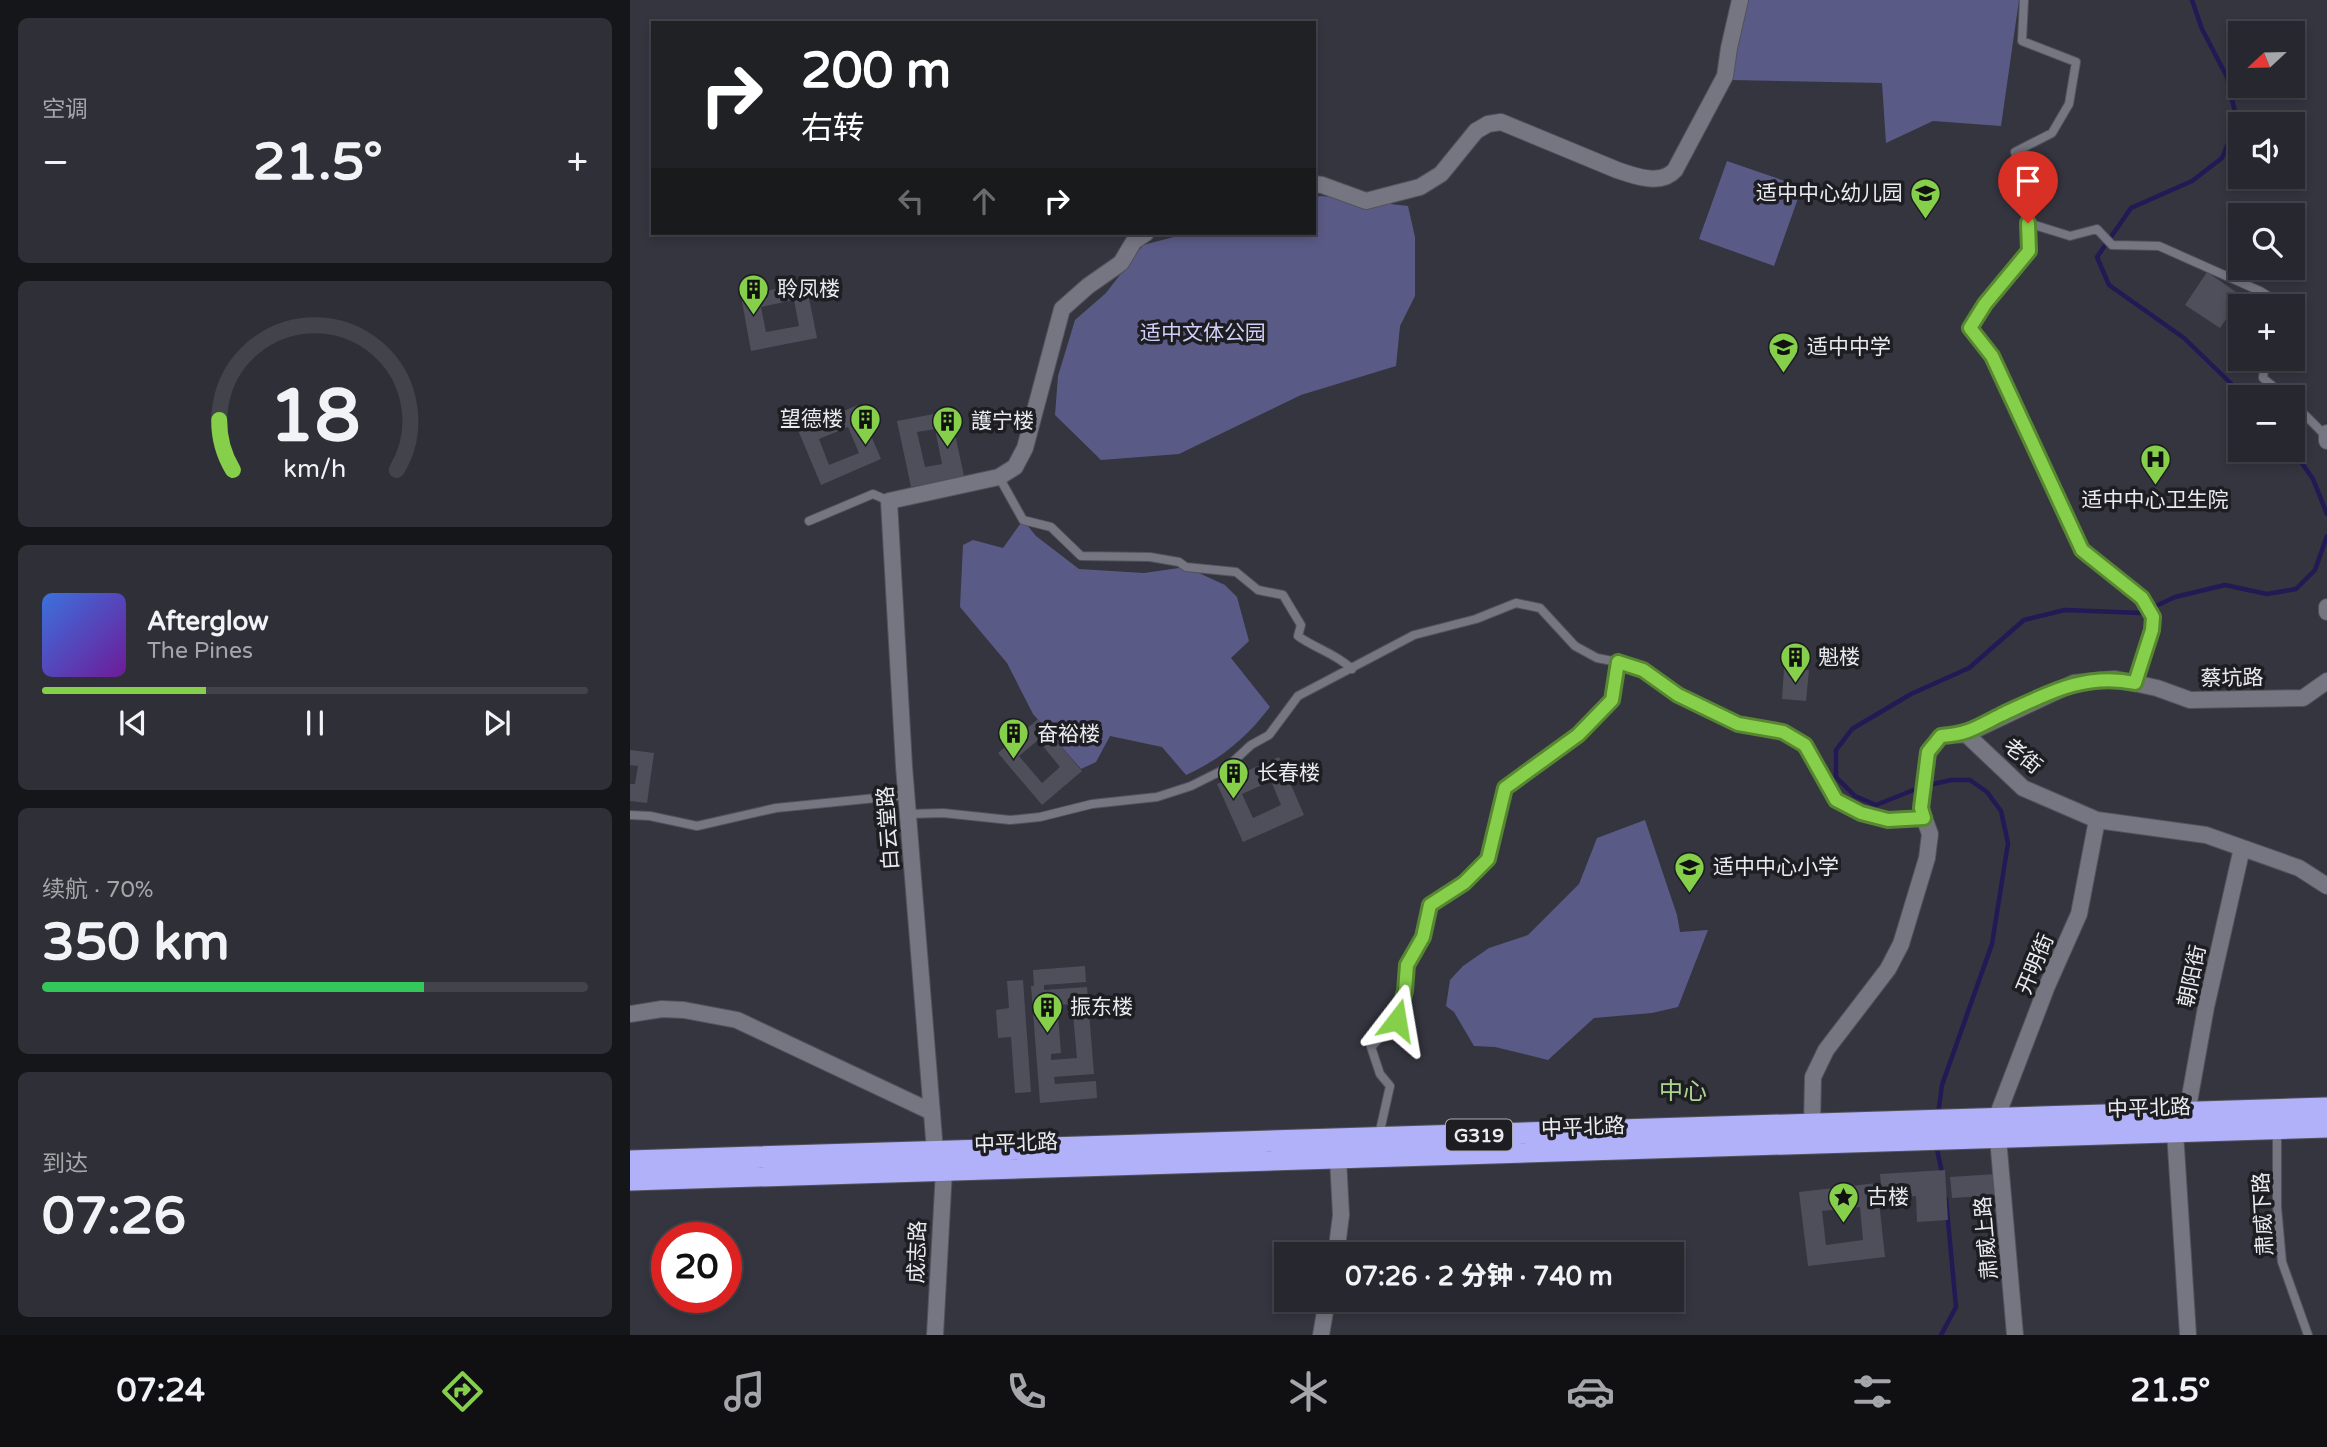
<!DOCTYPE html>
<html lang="zh">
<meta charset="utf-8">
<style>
body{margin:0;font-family:"Varela Round","Noto Sans SC",sans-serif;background:#2f3037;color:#f1f3f6;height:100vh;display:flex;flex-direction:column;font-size:26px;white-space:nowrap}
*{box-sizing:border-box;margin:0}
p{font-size:23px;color:#a4a6aa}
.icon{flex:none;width:38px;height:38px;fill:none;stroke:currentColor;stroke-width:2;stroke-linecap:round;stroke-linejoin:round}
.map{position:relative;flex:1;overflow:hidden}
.panel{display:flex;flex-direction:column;gap:18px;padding:18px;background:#15161a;width:630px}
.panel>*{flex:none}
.top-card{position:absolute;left:21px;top:21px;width:665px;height:214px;border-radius:0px;box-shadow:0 4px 10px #0003,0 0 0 2px #43444b;background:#202124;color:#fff;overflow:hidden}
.needle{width:46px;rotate:248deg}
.tools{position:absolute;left:1598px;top:21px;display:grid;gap:14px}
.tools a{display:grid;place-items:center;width:77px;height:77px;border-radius:0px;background:#27282f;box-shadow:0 4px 10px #0003,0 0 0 2px #43444b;font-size:35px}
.speed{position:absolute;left:21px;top:1222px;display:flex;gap:14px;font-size:35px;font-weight:700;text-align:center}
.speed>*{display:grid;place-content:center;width:91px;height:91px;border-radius:50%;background:#27282f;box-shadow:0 4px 10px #0003,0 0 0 2px #43444b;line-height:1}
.speed .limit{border:10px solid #d22;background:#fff;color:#111}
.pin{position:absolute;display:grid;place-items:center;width:60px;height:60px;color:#fff;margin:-72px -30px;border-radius:50% 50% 50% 0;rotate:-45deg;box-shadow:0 0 7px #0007}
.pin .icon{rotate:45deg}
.me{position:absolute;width:77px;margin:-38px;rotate:14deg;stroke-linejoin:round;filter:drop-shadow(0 0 5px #0008)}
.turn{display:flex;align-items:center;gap:24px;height:147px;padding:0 35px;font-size:32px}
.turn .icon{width:91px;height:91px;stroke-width:2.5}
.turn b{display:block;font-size:49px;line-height:60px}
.lanes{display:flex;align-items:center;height:66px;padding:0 35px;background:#0003;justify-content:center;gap:35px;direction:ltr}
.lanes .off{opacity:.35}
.big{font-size:52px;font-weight:800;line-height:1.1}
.panel .widget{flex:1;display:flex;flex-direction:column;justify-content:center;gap:10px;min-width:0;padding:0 24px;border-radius:10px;background:#2f3037}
.panel .dial{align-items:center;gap:0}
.dial svg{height:182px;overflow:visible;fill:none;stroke:#43444b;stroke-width:7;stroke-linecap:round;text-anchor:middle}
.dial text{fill:#f1f3f6;stroke:none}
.song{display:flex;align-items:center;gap:21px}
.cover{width:84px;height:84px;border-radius:10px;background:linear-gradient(135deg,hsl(220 70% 55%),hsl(280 70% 35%))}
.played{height:7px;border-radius:4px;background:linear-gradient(90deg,#86cf4b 30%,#43444b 30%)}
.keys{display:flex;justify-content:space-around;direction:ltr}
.heat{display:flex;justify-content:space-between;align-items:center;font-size:38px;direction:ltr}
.charge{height:10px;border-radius:5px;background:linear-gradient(90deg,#34c759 70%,#43444b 0)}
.trip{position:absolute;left:644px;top:1242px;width:410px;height:70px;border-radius:0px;background:#27282f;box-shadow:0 4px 10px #0003,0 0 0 2px #43444b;font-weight:800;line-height:70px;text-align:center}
.tab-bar{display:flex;height:112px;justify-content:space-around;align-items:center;background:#101013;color:#a4a6aa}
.tab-bar .icon{width:49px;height:49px}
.tab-bar .current{color:#86cf4b}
.tab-bar b{font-size:32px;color:#f1f3f6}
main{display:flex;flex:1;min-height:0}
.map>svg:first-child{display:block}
.green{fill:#5a5a86}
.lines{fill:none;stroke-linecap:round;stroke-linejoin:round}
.stream{stroke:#221955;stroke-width:4.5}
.building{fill:#4e4f5a;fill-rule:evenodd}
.lane-casing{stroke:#52525b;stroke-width:10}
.street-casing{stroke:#52525b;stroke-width:18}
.highway-casing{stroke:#52525b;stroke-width:23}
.lane{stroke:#767682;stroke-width:8}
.street{stroke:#767682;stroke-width:16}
.highway{stroke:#b1b1fa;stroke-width:21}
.route-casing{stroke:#578731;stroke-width:18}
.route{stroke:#86cf4b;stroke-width:12}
.labels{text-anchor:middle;stroke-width:7;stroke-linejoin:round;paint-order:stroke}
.shield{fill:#1d1d22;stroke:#acadb3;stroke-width:2}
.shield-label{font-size:19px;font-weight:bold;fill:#eaebf1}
.poi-label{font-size:21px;fill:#eaebf1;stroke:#1d1d22;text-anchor:start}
.park-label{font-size:21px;fill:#cecff6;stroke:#1d1d22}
.street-label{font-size:21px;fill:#eaebf1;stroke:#1d1d22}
.quarter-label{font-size:24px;fill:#acd592;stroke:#1d1d22}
</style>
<main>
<section class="panel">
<div class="widget"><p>空调</p>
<div class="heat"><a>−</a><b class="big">21.5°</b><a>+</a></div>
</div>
<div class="widget dial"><svg viewBox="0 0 100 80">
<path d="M14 69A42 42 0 1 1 86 69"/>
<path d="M14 69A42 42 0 0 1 8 47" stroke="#86cf4b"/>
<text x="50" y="56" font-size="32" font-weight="700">18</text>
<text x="50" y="72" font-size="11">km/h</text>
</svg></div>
<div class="widget">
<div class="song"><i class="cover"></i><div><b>Afterglow</b><p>The Pines</p></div></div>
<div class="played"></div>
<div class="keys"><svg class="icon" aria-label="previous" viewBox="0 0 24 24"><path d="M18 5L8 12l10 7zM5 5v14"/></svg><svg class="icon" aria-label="pause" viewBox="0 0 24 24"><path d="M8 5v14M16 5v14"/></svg><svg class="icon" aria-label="next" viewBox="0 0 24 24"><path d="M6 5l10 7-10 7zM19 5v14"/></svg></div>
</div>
<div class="widget"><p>续航 · 70%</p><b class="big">350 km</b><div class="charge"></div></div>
<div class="widget"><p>到达</p><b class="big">07:26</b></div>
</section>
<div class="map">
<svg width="1697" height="1335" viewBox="0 0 1697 1335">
<rect width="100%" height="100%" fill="#34353f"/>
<path class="green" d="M1117 0H1389L1371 126 1303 121 1256 143 1252 83 1101 80Z
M1097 161 1172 187 1144 266 1069 239Z
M691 196 778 206 785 237V296L770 326 766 366 671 395 549 454 471 460 425 415 428 376 445 320 476 293 513 245 559 233H684V197Z
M393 520 406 536 449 569 514 573 556 567 595 585 607 597 619 641 601 658 640 707C616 738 591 759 556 775L532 747 480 736 466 762 451 769 403 714 377 663 330 607 333 545 343 540 373 548Z
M1015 820 1047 915 1050 932 1078 930 1048 1007 1022 1013 964 1018 918 1060 865 1047 844 1046 824 1012 816 1006 820 980 833 966 859 948 898 935 949 884 967 838Z"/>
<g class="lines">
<path class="stream" d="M1562 0 1572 29 1597 77 1607 121 1592 158 1562 181 1501 208 1467 257 1479 285 1554 338 1615 397
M1662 449 1683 479 1697 514
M1299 785 1321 780H1340L1357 792 1371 811 1378 843 1362 944 1312 1085 1308 1115
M1291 787 1246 805 1225 796 1206 777V750L1222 729 1281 694 1339 668 1394 620 1435 610 1511 613 1545 597 1595 585 1637 594 1666 589 1685 570 1697 536
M1306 1144 1312 1173
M1311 1335 1326 1307 1316 1199"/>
</g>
<path class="building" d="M1577 272 1612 296 1590 328 1555 305Z
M176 283 187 338 121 351 111 296ZM164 300 169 326 136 332 131 307Z
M1624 294 1641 306H1616Z
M228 405 251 459 191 485 168 430ZM218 427 229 453 199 465 189 439Z
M320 411 334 476 281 487 267 421ZM305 429 312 464 295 467 287 432Z
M1154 668 1179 670 1176 701 1152 699Z
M408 719 452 771 412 805 368 753ZM408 740 430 767 412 783 389 756Z
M0 750 24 753 17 803 0 801V784H5L8 766 0 765Z
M649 757 674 815 613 842 587 784ZM641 781 651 805 623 818 612 794Z
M455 966 456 982 414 985V990L457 987 464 1074 424 1077 425 1084 466 1081 467 1098 410 1103 401 986H404L403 970ZM442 1004 447 1058 421 1060V1054L431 1053 428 1015H418L417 1006Z
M393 980 401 1092 385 1093 381 1037 368 1038 366 1010 379 1008 377 981Z
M1315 1170 1318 1220 1287 1222 1286 1196 1252 1199 1250 1174Z
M1366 1174 1368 1195 1322 1198 1320 1177Z
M1247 1183 1255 1257 1178 1266 1169 1192ZM1230 1207 1233 1240 1196 1245 1192 1211Z"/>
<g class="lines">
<defs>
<path id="lane" d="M1394 0 1392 41 1446 62 1439 104 1422 133 1385 152 1393 182 1399 251 1355 305 1340 328 1362 356 1452 550 1512 598 1523 617 1505 683
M1398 223 1440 236 1467 229 1482 245 1529 246 1630 291 1654 306
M1662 314V317
M1635 359 1633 378 1656 397
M1662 402 1696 436
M369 477 393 520 421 527 451 556 520 557 549 562 556 567 606 572 628 590 653 595 671 625 668 636C686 649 705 653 722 669
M179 521 243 494 259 501
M278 814 313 813 380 820 410 817 462 804 527 797 561 786 595 769 621 745 639 735 668 696 784 635 846 619 886 603 910 608 945 646 967 658 988 662
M0 815 20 816 67 826 146 808 276 795
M1647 1129V1207L1652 1262 1678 1335
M749 1135 760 1086 750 1074 741 1047 767 1020 775 991 777 965 793 937 800 905 834 883 858 859 875 788 948 735 982 700 988 662 1013 670 1048 695 1108 724 1153 732 1175 745 1206 800 1231 813 1258 820 1294 818"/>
<path id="street" d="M684 184 692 185 736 201 790 187 811 174 846 131 858 124 871 122 987 170C1004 176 1031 186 1045 170L1095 76 1099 48 1110 0
M1697 433V441
M1697 607V612
M1336 734 1444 683 1485 679 1527 688 1560 700 1673 698 1697 681
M0 1014 32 1009 54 1010 107 1020 302 1112
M1557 1113 1576 1007 1612 848
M1366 1119 1417 986 1449 914 1467 820
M1182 1125 1183 1077 1196 1050 1258 969 1271 944 1297 858 1300 834 1291 809 1298 753 1311 736 1336 734 1393 788 1467 820 1576 835 1669 868 1697 886
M1545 1132 1558 1335
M1368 1138 1385 1335
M305 1151 274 766 259 501 369 477 385 467 395 448 432 309 458 286 491 263 504 241 516 233
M706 1255 711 1215 708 1158
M305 1335 314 1170
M691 1335 697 1300"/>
<path id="highway" d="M0 1161 1697 1108
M0 1180 1697 1127"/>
</defs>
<use href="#lane" class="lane-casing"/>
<use href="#street" class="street-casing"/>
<use href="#highway" class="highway-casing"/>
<use href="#lane" class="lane"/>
<use href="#street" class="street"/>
<use href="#highway" class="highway"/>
</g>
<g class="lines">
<defs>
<path id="route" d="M767 1020 775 991 777 965 793 937 800 905 834 883 858 859 875 788 948 735 982 700 988 662 1013 670 1048 695 1108 724 1153 732 1175 745 1206 800 1231 813 1258 820 1294 818 1291 808 1298 752 1311 736C1339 734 1347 727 1371 715 1416 694 1455 672 1505 683L1522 630 1523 617 1512 598 1452 550 1362 356 1340 328 1355 304 1399 251 1398 223"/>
</defs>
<use href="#route" class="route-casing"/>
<use href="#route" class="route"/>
</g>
<defs>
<symbol id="school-pin" viewBox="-11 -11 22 30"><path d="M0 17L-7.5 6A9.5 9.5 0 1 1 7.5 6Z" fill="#86cf4b" stroke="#1d1d22"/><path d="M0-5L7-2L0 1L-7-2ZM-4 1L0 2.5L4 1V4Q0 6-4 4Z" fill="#111"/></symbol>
<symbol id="building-pin" viewBox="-11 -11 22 30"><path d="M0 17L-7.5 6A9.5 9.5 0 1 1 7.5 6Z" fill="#86cf4b" stroke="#1d1d22"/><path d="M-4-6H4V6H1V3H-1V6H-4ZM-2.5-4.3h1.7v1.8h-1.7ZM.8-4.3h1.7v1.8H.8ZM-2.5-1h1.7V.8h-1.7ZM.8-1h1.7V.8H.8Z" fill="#111"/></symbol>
<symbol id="hospital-pin" viewBox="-11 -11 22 30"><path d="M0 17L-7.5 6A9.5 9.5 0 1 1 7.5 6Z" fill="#86cf4b" stroke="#1d1d22"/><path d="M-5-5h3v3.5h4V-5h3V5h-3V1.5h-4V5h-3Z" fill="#111"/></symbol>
<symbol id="sight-pin" viewBox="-11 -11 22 30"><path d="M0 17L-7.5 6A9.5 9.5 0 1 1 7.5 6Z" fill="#86cf4b" stroke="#1d1d22"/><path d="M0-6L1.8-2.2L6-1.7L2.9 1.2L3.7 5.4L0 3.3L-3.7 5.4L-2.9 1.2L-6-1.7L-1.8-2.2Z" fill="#111"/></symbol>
</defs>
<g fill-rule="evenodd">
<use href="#school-pin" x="1278" y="176" width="35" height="47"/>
<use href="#building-pin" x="106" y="272" width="35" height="47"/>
<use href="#school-pin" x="1136" y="330" width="35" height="47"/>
<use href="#building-pin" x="218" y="402" width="35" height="47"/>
<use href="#building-pin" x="300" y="404" width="35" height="47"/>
<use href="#hospital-pin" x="1508" y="442" width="35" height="47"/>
<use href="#building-pin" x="1148" y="640" width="35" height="47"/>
<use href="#building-pin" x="366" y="716" width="35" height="47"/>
<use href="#building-pin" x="586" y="756" width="35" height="47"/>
<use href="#school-pin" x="1042" y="850" width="35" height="47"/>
<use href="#building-pin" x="400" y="990" width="35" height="47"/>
<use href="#sight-pin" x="1196" y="1180" width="35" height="47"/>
</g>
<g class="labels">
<rect class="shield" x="816" y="1119.5" width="66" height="31" rx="5"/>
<g class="shield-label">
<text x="849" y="1142">G319</text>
</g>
<g class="poi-label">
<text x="1273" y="200" text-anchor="end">适中中心幼儿园</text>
<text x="147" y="296">聆凤楼</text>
<text x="1177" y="354">适中中学</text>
<text x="213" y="426" text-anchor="end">望德楼</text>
<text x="341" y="428">護宁楼</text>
<text x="1525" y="507" text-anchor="middle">适中中心卫生院</text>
<text x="1188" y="664">魁楼</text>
<text x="407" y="741">奋裕楼</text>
<text x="627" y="780">长春楼</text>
<text x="1083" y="874">适中中心小学</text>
<text x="440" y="1014">振东楼</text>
<text x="1237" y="1204">古楼</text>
</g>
<g class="park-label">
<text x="573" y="340">适中文体公园</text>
</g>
<g class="street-label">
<text transform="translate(1602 678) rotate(-1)" y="7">蔡坑路</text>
<text transform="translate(1393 756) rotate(39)" y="7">老街</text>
<text transform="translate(258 828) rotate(-94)" y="7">白云堂路</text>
<text transform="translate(1405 964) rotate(-67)" y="7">开明街</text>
<text transform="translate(1562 976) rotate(-78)" y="7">朝阳街</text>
<text transform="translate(1519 1108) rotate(-2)" y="7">中平北路</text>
<text transform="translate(953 1127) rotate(-2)" y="7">中平北路</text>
<text transform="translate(386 1143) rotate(-2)" y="7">中平北路</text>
<text transform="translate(1633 1214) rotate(-93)" y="7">肃威下路</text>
<text transform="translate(1356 1238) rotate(-95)" y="7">肃威上路</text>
<text transform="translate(287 1252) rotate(-88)" y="7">成志路</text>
</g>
<g class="quarter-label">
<text x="1053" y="1099">中心</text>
</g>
</g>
</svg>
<div class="tools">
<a><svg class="needle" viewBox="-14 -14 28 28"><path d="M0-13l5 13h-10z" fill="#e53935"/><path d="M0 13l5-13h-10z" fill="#a4a6aa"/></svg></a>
<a><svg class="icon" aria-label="sound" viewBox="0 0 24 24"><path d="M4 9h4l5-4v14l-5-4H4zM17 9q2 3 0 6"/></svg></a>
<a><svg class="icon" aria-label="search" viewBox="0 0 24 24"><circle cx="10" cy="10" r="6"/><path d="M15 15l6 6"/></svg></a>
<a>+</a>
<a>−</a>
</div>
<div class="speed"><div class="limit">20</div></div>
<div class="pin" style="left:1398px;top:223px;background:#d93025"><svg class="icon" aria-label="arrive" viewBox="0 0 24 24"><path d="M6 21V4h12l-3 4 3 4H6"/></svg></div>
<svg class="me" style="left:767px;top:1020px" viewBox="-20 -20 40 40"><path d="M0-17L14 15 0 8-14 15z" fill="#86cf4b" stroke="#fff" stroke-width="4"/></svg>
<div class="trip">07:26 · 2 分钟 · 740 m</div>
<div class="top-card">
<div class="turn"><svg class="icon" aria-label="right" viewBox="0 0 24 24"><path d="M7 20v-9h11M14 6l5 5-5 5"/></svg><div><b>200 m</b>右转</div></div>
<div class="lanes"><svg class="icon off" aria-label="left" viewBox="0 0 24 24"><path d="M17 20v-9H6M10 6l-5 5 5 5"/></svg><svg class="icon off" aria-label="ahead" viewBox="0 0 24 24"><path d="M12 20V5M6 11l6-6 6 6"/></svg><svg class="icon" aria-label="right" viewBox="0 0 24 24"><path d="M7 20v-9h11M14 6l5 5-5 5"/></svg></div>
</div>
</div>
</main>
<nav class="tab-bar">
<b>07:24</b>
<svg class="icon current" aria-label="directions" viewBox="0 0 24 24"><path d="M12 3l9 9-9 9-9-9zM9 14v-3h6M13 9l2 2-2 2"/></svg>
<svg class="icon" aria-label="music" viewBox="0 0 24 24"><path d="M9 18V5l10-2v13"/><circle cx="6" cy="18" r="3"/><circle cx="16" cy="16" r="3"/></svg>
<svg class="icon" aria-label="phone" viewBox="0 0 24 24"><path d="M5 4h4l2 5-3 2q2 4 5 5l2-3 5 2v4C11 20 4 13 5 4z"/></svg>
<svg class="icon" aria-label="climate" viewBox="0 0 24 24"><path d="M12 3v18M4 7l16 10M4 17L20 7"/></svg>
<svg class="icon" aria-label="car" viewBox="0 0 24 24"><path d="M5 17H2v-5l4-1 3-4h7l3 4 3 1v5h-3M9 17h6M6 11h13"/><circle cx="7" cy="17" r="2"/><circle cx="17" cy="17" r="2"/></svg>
<svg class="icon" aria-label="filters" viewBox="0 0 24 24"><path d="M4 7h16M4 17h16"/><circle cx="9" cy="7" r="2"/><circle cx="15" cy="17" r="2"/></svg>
<b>21.5°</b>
</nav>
